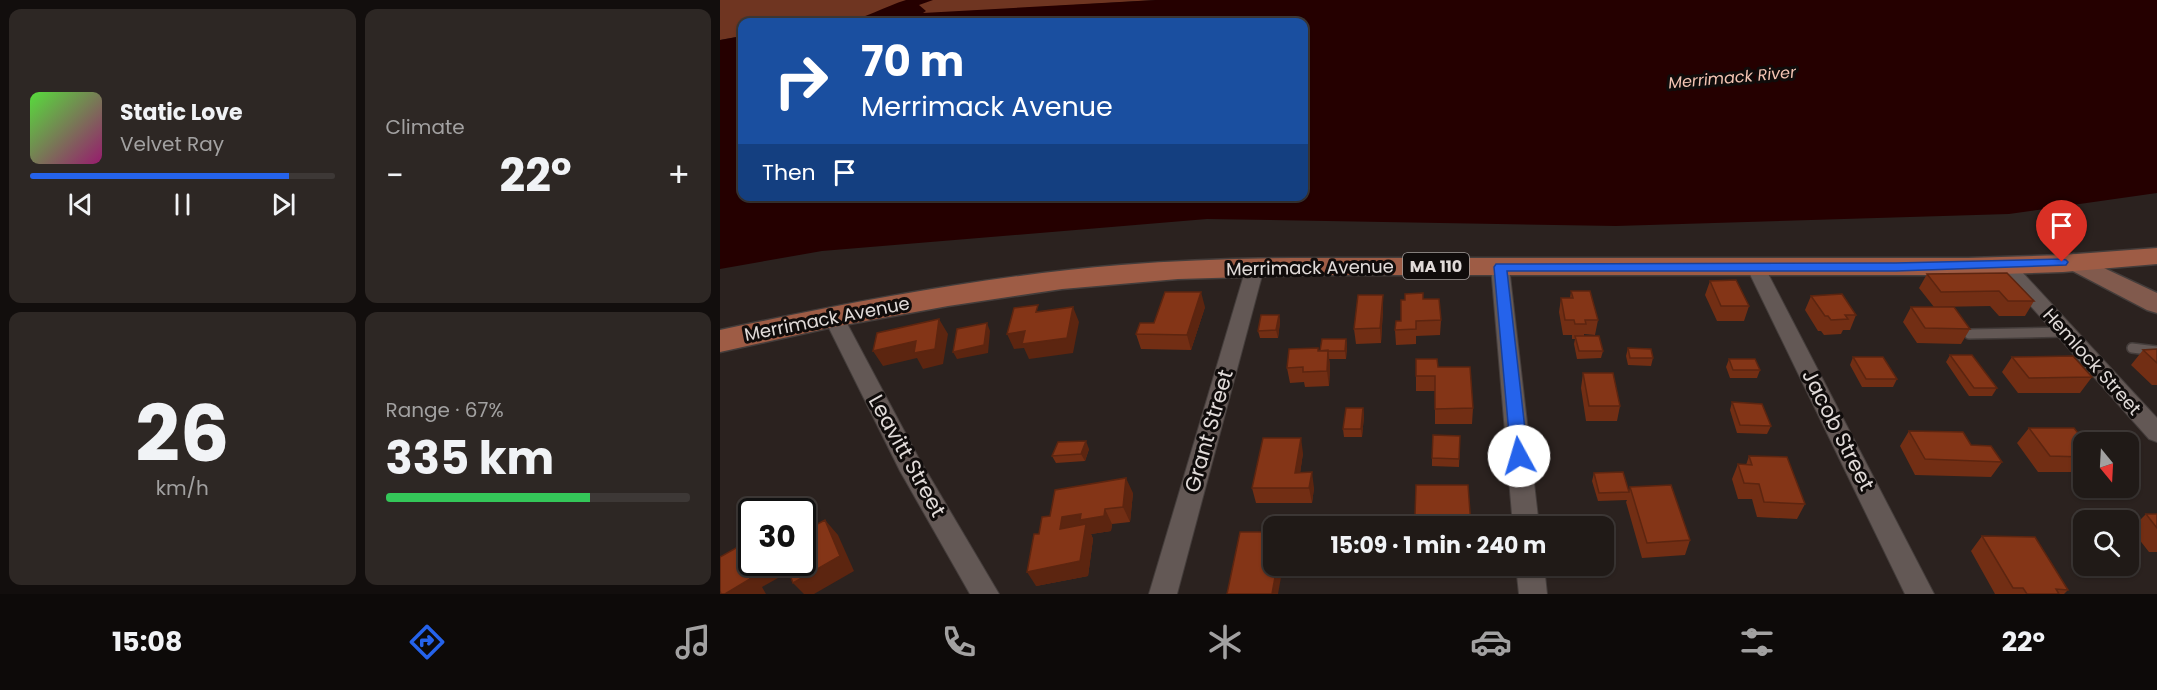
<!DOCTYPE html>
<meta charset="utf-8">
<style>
body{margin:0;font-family:Poppins,sans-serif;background:#2d2724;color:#f1f3f6;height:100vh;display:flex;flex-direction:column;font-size:22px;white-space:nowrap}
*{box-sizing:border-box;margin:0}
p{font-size:20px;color:#a2a1a1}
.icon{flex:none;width:33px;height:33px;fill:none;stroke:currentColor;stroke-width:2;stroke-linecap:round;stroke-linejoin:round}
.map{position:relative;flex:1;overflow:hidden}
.details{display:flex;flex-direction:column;gap:9px;padding:9px;background:#120e0d;width:720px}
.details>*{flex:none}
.banner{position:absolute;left:18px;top:18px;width:570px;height:183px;border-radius:12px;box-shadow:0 2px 4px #0004,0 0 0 2px #3d3836;background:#1a4fa0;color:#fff;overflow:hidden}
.needle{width:39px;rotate:162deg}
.tools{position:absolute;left:1353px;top:432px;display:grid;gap:12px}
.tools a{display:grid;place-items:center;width:66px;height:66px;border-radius:12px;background:#201a17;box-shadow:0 2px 4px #0004,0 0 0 2px #3d3836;font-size:30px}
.speed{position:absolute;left:18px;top:498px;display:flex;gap:12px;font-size:30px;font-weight:700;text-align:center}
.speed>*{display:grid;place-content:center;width:78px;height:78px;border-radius:50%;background:#201a17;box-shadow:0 2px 4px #0004,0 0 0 2px #3d3836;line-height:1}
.speed .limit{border:3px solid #111;border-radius:9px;background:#fff;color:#111}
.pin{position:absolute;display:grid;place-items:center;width:51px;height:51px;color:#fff;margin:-62px -26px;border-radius:50% 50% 50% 0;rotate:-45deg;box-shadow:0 0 6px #0007}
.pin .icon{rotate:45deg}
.me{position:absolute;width:66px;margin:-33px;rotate:354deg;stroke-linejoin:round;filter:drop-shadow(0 0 4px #0008)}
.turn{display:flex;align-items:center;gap:21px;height:126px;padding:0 24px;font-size:27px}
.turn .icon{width:78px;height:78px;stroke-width:2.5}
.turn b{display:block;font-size:42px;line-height:51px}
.then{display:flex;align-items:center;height:57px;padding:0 24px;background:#0003;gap:12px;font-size:22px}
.big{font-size:45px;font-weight:700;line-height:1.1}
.details .widget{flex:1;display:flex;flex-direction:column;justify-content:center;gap:9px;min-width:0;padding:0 21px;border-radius:12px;background:#2d2724}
.details .dial{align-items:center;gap:0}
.dial b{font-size:78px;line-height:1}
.song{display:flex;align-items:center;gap:18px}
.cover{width:72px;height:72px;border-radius:9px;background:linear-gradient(135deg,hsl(110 70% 55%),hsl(320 70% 35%))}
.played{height:6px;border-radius:3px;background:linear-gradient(90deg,#2563eb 85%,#3d3836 85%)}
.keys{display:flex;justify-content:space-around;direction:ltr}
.heat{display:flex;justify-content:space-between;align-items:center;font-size:33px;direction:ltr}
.charge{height:9px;border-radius:4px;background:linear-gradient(90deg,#34c759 67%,#3d3836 0)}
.details .tiles{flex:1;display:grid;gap:9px;grid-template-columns:repeat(2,1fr)}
.trip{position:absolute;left:543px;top:516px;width:351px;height:60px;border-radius:12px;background:#201a17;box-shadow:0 2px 4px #0004,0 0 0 2px #3d3836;font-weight:700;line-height:60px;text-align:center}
.tabs{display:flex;height:96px;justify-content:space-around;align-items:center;background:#0d0a09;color:#a2a1a1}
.tabs .icon{width:42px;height:42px}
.tabs .current{color:#2563eb}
.tabs b{font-size:27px;color:#f1f3f6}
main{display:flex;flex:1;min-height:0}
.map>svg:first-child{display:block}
.green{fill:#6f3521}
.water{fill:#250000}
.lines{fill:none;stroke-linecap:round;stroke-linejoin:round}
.lane-casing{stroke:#443d3b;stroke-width:12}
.street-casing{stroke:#443d3b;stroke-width:2}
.secondary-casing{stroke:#443d3b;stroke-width:3}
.primary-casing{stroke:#443d3b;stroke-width:3}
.lane{stroke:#635855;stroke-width:9}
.street{fill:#635855;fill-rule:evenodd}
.secondary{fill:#815a4d;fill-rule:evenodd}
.primary{fill:#9e5c45;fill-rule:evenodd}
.wall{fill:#722e14}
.shaded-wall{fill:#5c2510}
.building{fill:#843517;stroke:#5c2510;stroke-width:1.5}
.route{fill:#2563eb;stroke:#184099;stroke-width:1.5}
.labels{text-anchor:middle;stroke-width:6;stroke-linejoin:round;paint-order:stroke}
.far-water-label{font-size:16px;font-style:italic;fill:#f3c4b3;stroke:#100c0b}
.shield{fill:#100c0b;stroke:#a29d9b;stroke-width:1.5}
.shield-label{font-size:16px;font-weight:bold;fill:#e1dbd9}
.street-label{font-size:18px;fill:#e1dbd9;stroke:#100c0b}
.near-street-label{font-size:21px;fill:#e1dbd9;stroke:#100c0b}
</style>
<main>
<section class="details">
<div class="tiles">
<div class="widget">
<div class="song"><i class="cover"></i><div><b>Static Love</b><p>Velvet Ray</p></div></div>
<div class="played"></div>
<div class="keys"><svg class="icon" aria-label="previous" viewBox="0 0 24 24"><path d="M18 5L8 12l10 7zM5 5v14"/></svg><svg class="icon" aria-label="pause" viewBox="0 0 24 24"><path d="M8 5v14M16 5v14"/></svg><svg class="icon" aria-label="next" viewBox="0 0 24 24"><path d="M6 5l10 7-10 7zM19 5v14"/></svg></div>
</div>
<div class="widget"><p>Climate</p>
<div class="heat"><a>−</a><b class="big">22°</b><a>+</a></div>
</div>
<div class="widget dial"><b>26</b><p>km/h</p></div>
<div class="widget"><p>Range · 67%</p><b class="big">335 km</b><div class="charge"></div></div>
</div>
</section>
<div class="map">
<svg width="1437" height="594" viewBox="0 0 1437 594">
<rect width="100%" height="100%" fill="#2b221f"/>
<path class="green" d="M0 0H436L202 14 123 22H22V36L0 40Z"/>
<path class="water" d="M186 0H213L199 5 206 11 203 13 436 0H1437V193L1289 214 896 226 487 219 102 251 0 269V40L22 36V196H584V22H123C142 20 166 6 186 0Z"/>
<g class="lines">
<defs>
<path id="lane" d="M1249 334 1345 332
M1412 348 1437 351"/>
<path id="street" d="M1284 258 1291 260 1437 418V442L1429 439 1277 268 1275 264 1277 260Z
M1035 260 1042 262 1044 266 1214 594H1185L1026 266 1028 262Z
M780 261 787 263 789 267 819 526H793L771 267 773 263Z
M535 262 542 264 544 268 457 594H429L526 268 528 264Z
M113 309 120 311 123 316 198 457 279 594H250L180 471 103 316 106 311Z
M796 566H824L827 594H799Z"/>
<path id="secondary" d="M1354 254 1437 293V313L1427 310 1345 267 1341 262 1345 257Z"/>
<path id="primary" d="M1437 248V264L1343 272 1248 275H597L458 279 342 289 228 306 113 327 0 352V330C132 302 266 276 401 265 466 260 531 258 597 258H1248L1343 255Z"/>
</defs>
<use href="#lane" class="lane-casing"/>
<use href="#street" class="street-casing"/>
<use href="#secondary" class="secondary-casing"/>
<use href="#primary" class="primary-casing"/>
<use href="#lane" class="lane"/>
<use href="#street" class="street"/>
<use href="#secondary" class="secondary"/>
<use href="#primary" class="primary"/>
</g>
<path class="wall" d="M1287 273 1314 301 1305 316H1279L1270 306 1214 307 1199 288 1207 274Z
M990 281 1029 306 1024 321H997L985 295Z
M851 291 878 320 875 335 864 334V336L883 351 881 358 857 359 854 344 855 339H852V335H843L839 312 841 298H850Z
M663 295V309L661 343 636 344 634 329Z
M1091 296 1136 315 1130 330H1123L1121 334 1104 335 1101 331H1098L1085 310Z
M703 299 721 320 720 335 696 336V344L676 345 675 330 681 321Z
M485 307 471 350 421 349 416 334 434 323Z
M1191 307 1250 329 1241 344 1197 343 1183 322Z
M559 315 560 322 558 338H540L538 331Z
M626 339 627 346 626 359H609L610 365 609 386 585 387 584 382 570 383 567 368 598 351Z
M908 348 933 358 931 366 908 365 906 356Z
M1437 349V385H1432L1411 365 1423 350Z
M1230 355 1277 388 1272 396H1249L1226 362Z
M1133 357 1177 379 1173 387H1142L1130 365Z
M1292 357 1372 377 1360 393H1298L1282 372Z
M1009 359 1040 370 1037 378H1010L1006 367Z
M718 367 753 408 752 424H715V391H696V376Z
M863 373 900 406 897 421H866L861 388Z
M1012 402 1051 426 1047 434 1017 433 1010 410Z
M643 408 644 416 642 437H624L623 429Z
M1309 428 1364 442V472H1318L1297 443Z
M1189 431 1282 462 1271 477 1195 475 1180 446Z
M740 436 739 467 712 466V458Z
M369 449 365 461 336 463 332 456Z
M583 453 580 473 594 488 592 503H536L532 488Z
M1029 456 1085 504 1077 519 1037 517 1032 499H1018L1012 479 1018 464 1026 465Z
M874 473 909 492 910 487 970 540 965 555 922 558 906 502 907 500 878 501 872 481Z
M696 485 751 526H696Z
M413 493 410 522 392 524 391 531 371 534 373 539 368 576 316 586 319 534Z
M1426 514H1437V552H1429L1411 529Z
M1262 536 1348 590 1344 594H1275L1251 551Z"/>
<path class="shaded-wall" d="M481 292 485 307 471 350 467 335Z
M663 295V309L661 343 660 328Z
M353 307 359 322 353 353 309 359 304 348 294 349 287 334 305 331Z
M559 315 560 322 558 338 556 330Z
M219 319 228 334 223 364 203 369 197 358 163 366 153 351 196 341Z
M267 323 270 331 268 353 237 359 233 352Z
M626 339 627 346 626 359 625 351Z
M608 350 610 365 609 386 607 371Z
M643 408 644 416 642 437 641 429Z
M581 438 583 453 578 488 575 473Z
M366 441 369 449 365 461 361 454Z
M592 472 594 488 592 503 589 488Z
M406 478 413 493 410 522 403 507Z
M385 509 392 524 391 531 371 534 373 539 368 576 316 586 307 572 342 517Z
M105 520 118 535 134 571 94 594H84L73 583Z
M42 562H49L58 578 42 587 46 594H5L27 573Z
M557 566H563L558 594H552Z"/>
<path class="building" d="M1287 273 1314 301H1288L1279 291 1221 292 1207 274Z
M1016 280 1029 306H1001L990 281Z
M851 291H870L878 320H865L866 324H855L854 320H845L841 298H853Z
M445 292H481L467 335 416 334 420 323H434Z
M703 293V299H719L721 320 696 321V329L675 330 676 321H681V300H685V294Z
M1122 294 1136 315H1125L1128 319 1111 320 1108 316H1105L1091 296Z
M638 295H663L660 328 634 329Z
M318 305 316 312 353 307 347 338 302 344 305 331 287 334 294 308Z
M1191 307H1234L1250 329 1205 328Z
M541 315H559L556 330 538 331Z
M219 319 215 349 194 353 196 341 153 351 157 333Z
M267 323 264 345 233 352 237 329Z
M855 336H879L883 351H859Z
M602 339H626L625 351H600Z
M598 348V351L608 350 607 371 583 372V367L567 368 569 349Z
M908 348 931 349 933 358H910Z
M1437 349V363L1423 350Z
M1230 355H1252L1277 388H1254Z
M1353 356 1372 377 1309 378 1292 357Z
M1133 357H1163L1177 379H1146Z
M696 359H717L718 367H750L753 408 715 409V376H696Z
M1009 359H1035L1040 370H1013Z
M863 373H893L900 406H869Z
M1012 402 1042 404 1051 426 1020 425Z
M626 408H643L641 429H623Z
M1309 428H1354L1365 442H1364V457L1330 456Z
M1189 431 1243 432 1251 445 1271 446 1282 462 1205 459Z
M713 435 740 436 739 459 712 458Z
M543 438H581L575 473 592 472 589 488H532Z
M366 441 361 454 332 456 338 442Z
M1029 456 1067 457 1085 504 1044 502 1039 484 1024 483 1018 464 1032 465Z
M903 472 909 492 879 493 874 473Z
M406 478 403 507 385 509 384 516 360 520 361 514 342 517 340 529 366 524 360 561 307 572 314 534H319L322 517 330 516 335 490Z
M696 485H748L751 526H710V516L695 515Z
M951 485 970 540 927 543 910 487Z
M1426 514H1437V528Z
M105 520 120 556 73 583 65 562H82V532Z
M520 532H554V566H557L552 594H507Z
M1262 536 1315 537 1348 590 1336 589 1339 594H1307L1303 588H1293Z
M30 540 32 543V562H42L43 563 27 573 30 579 5 594H1L0 591V557Z"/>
<path class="route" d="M1342 259 1346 260 1348 262 1346 265 1176 271H787L808 456 805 460 799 462 793 460 791 456 774 267 776 264 1176 263Z"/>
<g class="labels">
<g class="far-water-label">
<text transform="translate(1012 77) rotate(-5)" y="6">Merrimack River</text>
</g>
<rect class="shield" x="683" y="253" width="66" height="26" rx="4.5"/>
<g class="shield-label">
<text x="716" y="272">MA 110</text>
</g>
<g class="street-label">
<text transform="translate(590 268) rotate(-1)" y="6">Merrimack Avenue</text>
<text transform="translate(107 319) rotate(-11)" y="6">Merrimack Avenue</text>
<text transform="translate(1372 362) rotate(48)" y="6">Hemlock Street</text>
</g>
<g class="near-street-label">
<text transform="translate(1118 430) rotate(63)" y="7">Jacob Street</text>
<text transform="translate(489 431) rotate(-74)" y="7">Grant Street</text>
<text transform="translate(187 456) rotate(61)" y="7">Leavitt Street</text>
</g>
</g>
</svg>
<div class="tools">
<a><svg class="needle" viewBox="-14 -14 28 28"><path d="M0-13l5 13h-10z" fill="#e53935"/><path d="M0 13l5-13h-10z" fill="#a2a1a1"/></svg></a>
<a><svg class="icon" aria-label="search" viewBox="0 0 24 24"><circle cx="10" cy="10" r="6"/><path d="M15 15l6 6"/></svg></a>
</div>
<div class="speed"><div class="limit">30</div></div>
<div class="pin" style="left:1342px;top:262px;background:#d93025"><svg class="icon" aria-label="arrive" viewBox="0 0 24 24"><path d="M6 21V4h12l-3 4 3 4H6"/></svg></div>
<svg class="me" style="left:799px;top:456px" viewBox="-20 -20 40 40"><circle r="19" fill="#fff"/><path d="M0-13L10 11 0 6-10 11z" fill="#2563eb"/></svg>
<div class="trip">15:09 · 1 min · 240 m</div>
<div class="banner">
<div class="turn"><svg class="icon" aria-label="right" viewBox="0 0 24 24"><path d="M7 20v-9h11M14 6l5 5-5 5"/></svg><div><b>70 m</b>Merrimack Avenue</div></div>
<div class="then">Then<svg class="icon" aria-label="arrive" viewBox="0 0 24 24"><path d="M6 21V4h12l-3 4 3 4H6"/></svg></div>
</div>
</div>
</main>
<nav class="tabs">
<b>15:08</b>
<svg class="icon current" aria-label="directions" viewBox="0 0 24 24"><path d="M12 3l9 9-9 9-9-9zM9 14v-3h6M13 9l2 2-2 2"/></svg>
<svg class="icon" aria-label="music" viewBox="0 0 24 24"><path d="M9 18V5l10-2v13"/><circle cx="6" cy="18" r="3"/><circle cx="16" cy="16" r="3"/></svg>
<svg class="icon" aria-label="phone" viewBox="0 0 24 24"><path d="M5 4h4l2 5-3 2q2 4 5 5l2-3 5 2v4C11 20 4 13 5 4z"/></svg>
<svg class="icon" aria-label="climate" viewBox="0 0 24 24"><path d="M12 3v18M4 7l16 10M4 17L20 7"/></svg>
<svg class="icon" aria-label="car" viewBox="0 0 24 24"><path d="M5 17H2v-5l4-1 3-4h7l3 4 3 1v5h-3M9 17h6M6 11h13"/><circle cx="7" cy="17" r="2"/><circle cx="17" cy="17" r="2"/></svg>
<svg class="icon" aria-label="filters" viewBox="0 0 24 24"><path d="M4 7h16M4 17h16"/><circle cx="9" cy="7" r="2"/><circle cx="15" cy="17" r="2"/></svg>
<b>22°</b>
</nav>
